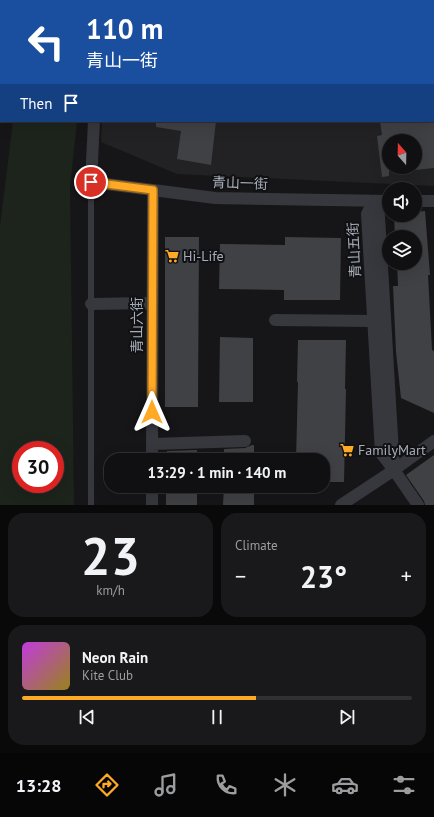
<!DOCTYPE html>
<meta charset="utf-8">
<style>
body{margin:0;font-family:"PT Sans","Noto Sans TC",sans-serif;background:#19191b;color:#f1f3f6;height:100vh;display:flex;flex-direction:column;font-size:15px;white-space:nowrap}
*{box-sizing:border-box;margin:0}
p{font-size:13px;color:#9c9d9f}
.icon{flex:none;width:22px;height:22px;fill:none;stroke:currentColor;stroke-width:2;stroke-linecap:round;stroke-linejoin:round}
.map{position:relative;height:505px;overflow:hidden}
.drawer{display:flex;flex-direction:column;gap:8px;padding:8px;background:#09090a;flex:1}
.drawer>*{flex:none}
.top-card{position:absolute;left:0px;top:0px;width:434px;height:122px;box-shadow:0 4px 16px #0002,0 0 0 1px #303032;background:#1a4fa0;color:#fff;overflow:hidden}
.needle{width:26px;rotate:340deg}
.buttons{position:absolute;left:382px;top:134px;display:grid;gap:8px}
.buttons a{display:grid;place-items:center;width:40px;height:40px;border-radius:50%;background:#101012;box-shadow:0 4px 16px #0002,0 0 0 1px #303032;font-size:20px}
.speed{position:absolute;left:12px;top:441px;display:flex;gap:8px;font-size:20px;font-weight:700;text-align:center}
.speed>*{display:grid;place-content:center;width:52px;height:52px;border-radius:50%;background:#101012;box-shadow:0 4px 16px #0002,0 0 0 1px #303032;line-height:1}
.speed .limit{border:6px solid #d22;background:#fff;color:#111}
.pin{position:absolute;display:grid;place-items:center;width:34px;height:34px;color:#fff;margin:-17px;border:2px solid #fff;border-radius:50%;box-shadow:0 1px 4px #0007}
.me{position:absolute;width:44px;margin:-22px;rotate:0deg;stroke-linejoin:round;filter:drop-shadow(0 0 3px #0008)}
.turn{display:flex;align-items:center;gap:14px;height:84px;padding:0 20px;font-size:18px}
.turn .icon{width:52px;height:52px;stroke-width:2.5}
.turn b{display:block;font-size:28px;line-height:34px}
.then{display:flex;align-items:center;height:38px;padding:0 20px;background:#0003;gap:8px;font-size:15px}
.big{font-size:30px;font-weight:800;line-height:1.1}
.drawer .widget{flex:1;display:flex;flex-direction:column;justify-content:center;gap:6px;min-width:0;padding:0 14px;border-radius:16px;background:#19191b}
.drawer .dial{align-items:center;gap:0}
.dial b{font-size:52px;line-height:1}
.song{display:flex;align-items:center;gap:12px}
.cover{width:48px;height:48px;border-radius:6px;background:linear-gradient(135deg,hsl(290 70% 55%),hsl(50 70% 35%))}
.played{height:4px;border-radius:2px;background:linear-gradient(90deg,#ffaa27 60%,#303032 60%)}
.keys{display:flex;justify-content:space-around;direction:ltr}
.heat{display:flex;justify-content:space-between;align-items:center;font-size:22px;direction:ltr}
.drawer .tiles{flex:1;display:grid;gap:8px;grid-template-columns:1fr 1fr}
.widget:last-child{grid-column:span 2}
.trip{position:absolute;left:104px;top:453px;width:226px;height:40px;border-radius:16px;background:#101012;box-shadow:0 4px 16px #0002,0 0 0 1px #303032;font-weight:800;line-height:40px;text-align:center}
.dock{display:flex;height:64px;justify-content:space-around;align-items:center;background:#060607;color:#9c9d9f}
.dock .icon{width:28px;height:28px}
.dock .active{color:#ffaa27}
.dock b{font-size:18px;color:#f1f3f6}
.map>svg:first-child{display:block}
.built{fill:#222225;fill-rule:evenodd}
.green{fill:#1c241c;fill-rule:evenodd}
.building{fill:#404145}
.lines{fill:none;stroke-linecap:round;stroke-linejoin:round}
.service{stroke:#37383e;stroke-width:6}
.minor{stroke:#37383e;stroke-width:12}
.motorway{stroke:#62666f;stroke-width:22}
.route-casing{stroke:#a66e19;stroke-width:10}
.route{stroke:#ffaa27;stroke-width:7}
.labels{text-anchor:middle;stroke-width:4;stroke-linejoin:round;paint-order:stroke}
.street-label{font-size:14px;fill:#a7aeb9;stroke:#111113}
.poi-label{font-size:14px;fill:#a7aeb9;stroke:#111113;text-anchor:start}
</style>
<div class="map">
<svg width="434" height="505" viewBox="0 0 434 505">
<rect width="100%" height="100%" fill="#161618"/>
<path class="built" d="M111 0H434V186L177 174 101 142 102 121H433V1H111ZM389 141H415V167H389Z"/>
<path class="green" d="M13 121H77L70 187 74 505H0V226ZM21 450H55V484H21Z"/>
<path class="building" d="M156 121H216L211 165 177 159 181 131 156 127Z
M380 121H434V168L415 170V141H389V176L382 177 377 136 382 135Z
M425 211 430 275H428L432 350 434 351V413L401 398 396 352 393 286H398L397 263H415V237H395L394 215H415V212Z
M165 237H199L198 407H165Z
M285 237 341 238 340 300H284V290L219 289 220 244 285 245Z
M220 337 253 338V402H219Z
M298 340H346L345 389H346L344 482H323V460H296L298 382H297Z
M252 445H254V460H224V449L245 448Z
M197 450V460H167V451Z
M434 455V505H425L424 501 406 475Z
M166 486H197V505H166Z
M224 486H254V505H223Z"/>
<g class="lines">
<path class="service" d="M91 505V182"/>
<path class="minor" d="M101 1V0
M236 1V0
M94 121 91 182 215 198 389 201
M373 201 367 214 381 453 394 470 418 505
M373 201 379 216 394 470
M415 201H434
M91 304 152 303
M275 320 373 321
M152 444 245 441
M152 460 153 190
M152 505V486
M341 505 394 470 434 441"/>
<path class="motorway" d="M10 1V0
M41 1V0
M0 58 1 52
M0 95 1 91"/>
</g>
<g class="lines">
<defs>
<path id="route" d="M91 182 153 190 152 412"/>
</defs>
<use href="#route" class="route-casing"/>
<use href="#route" class="route"/>
</g>
<defs>
<symbol id="supermarket-bare" viewBox="-9 -9 18 18"><path d="M-6-5.5h2.5l.6 2H6L4.5 2H-2.5L-4.4-4H-6ZM-1.5 3.2a1.3 1.3 0 1 0 .1 0ZM3 3.2a1.3 1.3 0 1 0 .1 0Z" fill="#ffaa27" stroke="#111113" stroke-width="2.5" paint-order="stroke"/></symbol>
</defs>
<g fill-rule="evenodd">
<use href="#supermarket-bare" x="162" y="246" width="20" height="20"/>
<use href="#supermarket-bare" x="337" y="440" width="20" height="20"/>
</g>
<g class="labels">
<g class="street-label">
<text transform="translate(240 183) rotate(2)" y="5">青山一街</text>
<text transform="translate(354 250) rotate(-93)" y="5">青山五街</text>
<text transform="translate(137 325) rotate(-90)" y="5">青山六街</text>
</g>
<g class="poi-label">
<text x="183" y="261">Hi-Life</text>
<text x="358" y="455">FamilyMart</text>
</g>
</g>
</svg>
<div class="buttons">
<a><svg class="needle" viewBox="-14 -14 28 28"><path d="M0-13l5 13h-10z" fill="#e53935"/><path d="M0 13l5-13h-10z" fill="#9c9d9f"/></svg></a>
<a><svg class="icon" aria-label="sound" viewBox="0 0 24 24"><path d="M4 9h4l5-4v14l-5-4H4zM17 9q2 3 0 6"/></svg></a>
<a><svg class="icon" aria-label="layers" viewBox="0 0 24 24"><path d="M12 4l9 5-9 5-9-5zM3 14l9 5 9-5"/></svg></a>
</div>
<div class="speed"><div class="limit">30</div></div>
<div class="pin" style="left:91px;top:182px;background:#d93025"><svg class="icon" aria-label="arrive" viewBox="0 0 24 24"><path d="M6 21V4h12l-3 4 3 4H6"/></svg></div>
<svg class="me" style="left:152px;top:412px" viewBox="-20 -20 40 40"><path d="M0-17L14 15 0 8-14 15z" fill="#ffaa27" stroke="#fff" stroke-width="4"/></svg>
<div class="trip">13:29 · 1 min · 140 m</div>
<div class="top-card">
<div class="turn"><svg class="icon" aria-label="left" viewBox="0 0 24 24"><path d="M17 20v-9H6M10 6l-5 5 5 5"/></svg><div><b>110 m</b>青山一街</div></div>
<div class="then">Then<svg class="icon" aria-label="arrive" viewBox="0 0 24 24"><path d="M6 21V4h12l-3 4 3 4H6"/></svg></div>
</div>
</div>
<section class="drawer">
<div class="tiles">
<div class="widget dial"><b>23</b><p>km/h</p></div>
<div class="widget"><p>Climate</p>
<div class="heat"><a>−</a><b class="big">23°</b><a>+</a></div>
</div>
<div class="widget">
<div class="song"><i class="cover"></i><div><b>Neon Rain</b><p>Kite Club</p></div></div>
<div class="played"></div>
<div class="keys"><svg class="icon" aria-label="previous" viewBox="0 0 24 24"><path d="M18 5L8 12l10 7zM5 5v14"/></svg><svg class="icon" aria-label="pause" viewBox="0 0 24 24"><path d="M8 5v14M16 5v14"/></svg><svg class="icon" aria-label="next" viewBox="0 0 24 24"><path d="M6 5l10 7-10 7zM19 5v14"/></svg></div>
</div>
</div>
</section>
<nav class="dock">
<b>13:28</b>
<svg class="icon active" aria-label="directions" viewBox="0 0 24 24"><path d="M12 3l9 9-9 9-9-9zM9 14v-3h6M13 9l2 2-2 2"/></svg>
<svg class="icon" aria-label="music" viewBox="0 0 24 24"><path d="M9 18V5l10-2v13"/><circle cx="6" cy="18" r="3"/><circle cx="16" cy="16" r="3"/></svg>
<svg class="icon" aria-label="phone" viewBox="0 0 24 24"><path d="M5 4h4l2 5-3 2q2 4 5 5l2-3 5 2v4C11 20 4 13 5 4z"/></svg>
<svg class="icon" aria-label="climate" viewBox="0 0 24 24"><path d="M12 3v18M4 7l16 10M4 17L20 7"/></svg>
<svg class="icon" aria-label="car" viewBox="0 0 24 24"><path d="M5 17H2v-5l4-1 3-4h7l3 4 3 1v5h-3M9 17h6M6 11h13"/><circle cx="7" cy="17" r="2"/><circle cx="17" cy="17" r="2"/></svg>
<svg class="icon" aria-label="filters" viewBox="0 0 24 24"><path d="M4 7h16M4 17h16"/><circle cx="9" cy="7" r="2"/><circle cx="15" cy="17" r="2"/></svg>
</nav>
